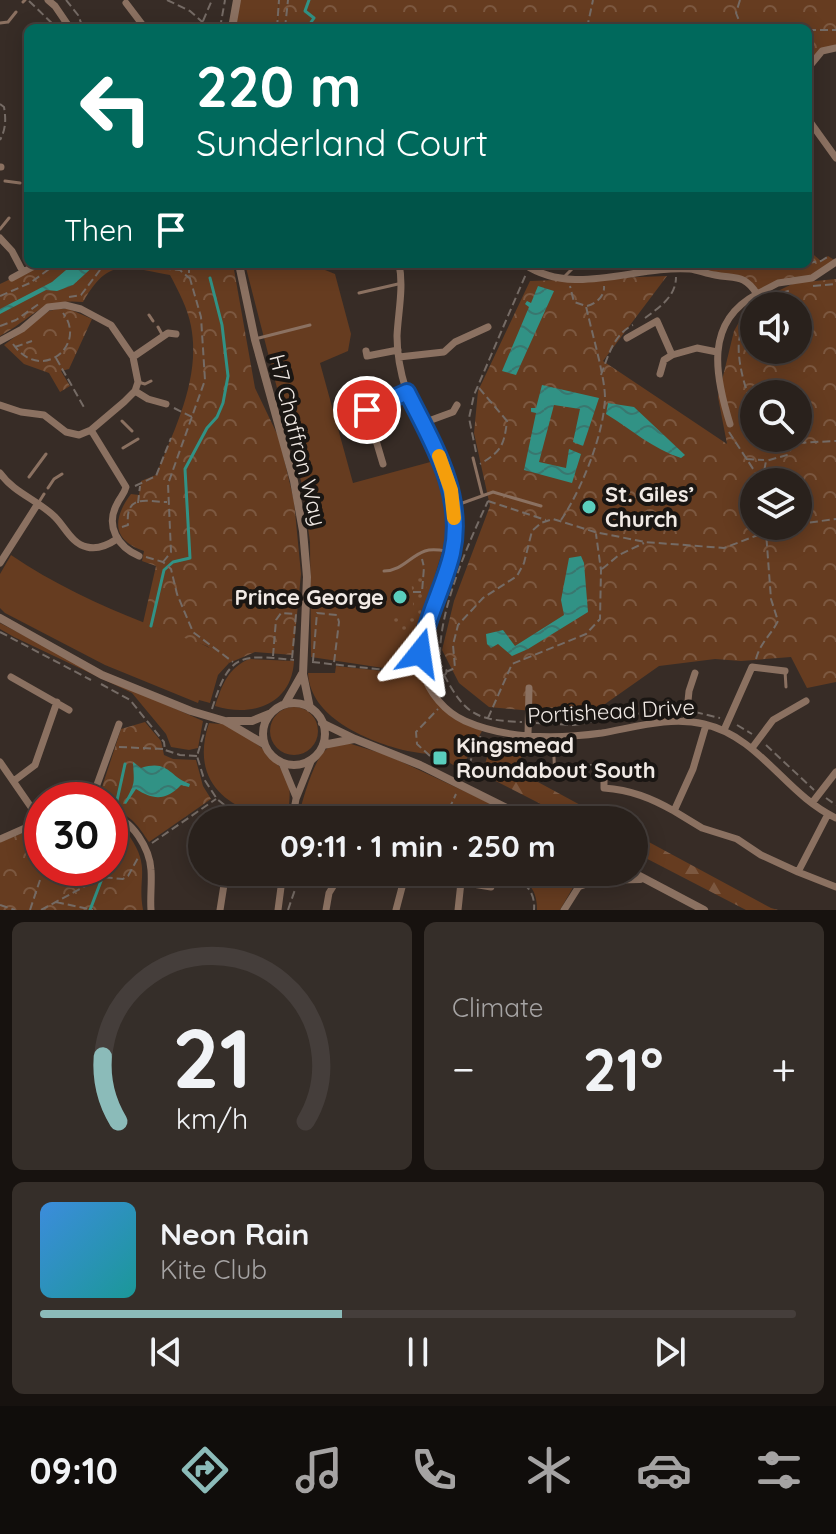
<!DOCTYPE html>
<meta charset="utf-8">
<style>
body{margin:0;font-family:Quicksand,sans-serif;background:#352e29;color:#f1f3f6;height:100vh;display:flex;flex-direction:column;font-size:30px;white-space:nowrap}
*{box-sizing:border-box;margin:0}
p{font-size:26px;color:#a5a3a3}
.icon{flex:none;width:44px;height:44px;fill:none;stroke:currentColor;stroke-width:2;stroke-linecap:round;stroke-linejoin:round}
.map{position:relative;height:910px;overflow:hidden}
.side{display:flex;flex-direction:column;gap:12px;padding:12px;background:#17120f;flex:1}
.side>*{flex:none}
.top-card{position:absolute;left:24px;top:24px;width:788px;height:244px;border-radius:12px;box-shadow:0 4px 20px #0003,0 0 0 2px #453e3b;background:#00695c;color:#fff;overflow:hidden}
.fabs{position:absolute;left:740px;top:292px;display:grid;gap:16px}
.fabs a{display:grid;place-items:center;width:72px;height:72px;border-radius:50%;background:#29211c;box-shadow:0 4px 20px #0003,0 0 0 2px #453e3b;font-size:40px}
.speed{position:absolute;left:24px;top:782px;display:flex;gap:16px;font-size:40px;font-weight:700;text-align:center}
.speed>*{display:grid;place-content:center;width:104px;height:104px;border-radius:50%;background:#29211c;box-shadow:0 4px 20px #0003,0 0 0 2px #453e3b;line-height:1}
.speed .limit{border:12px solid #d22;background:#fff;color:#111}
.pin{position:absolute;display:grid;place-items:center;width:68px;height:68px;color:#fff;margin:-34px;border:4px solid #fff;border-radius:50%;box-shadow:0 2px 8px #0007}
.me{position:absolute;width:88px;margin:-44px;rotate:15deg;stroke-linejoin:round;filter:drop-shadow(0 0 6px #0008)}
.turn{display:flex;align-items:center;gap:28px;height:168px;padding:0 40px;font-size:36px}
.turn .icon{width:104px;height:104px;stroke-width:2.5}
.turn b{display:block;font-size:56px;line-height:68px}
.then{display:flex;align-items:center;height:76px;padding:0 40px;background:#0003;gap:16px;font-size:30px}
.big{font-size:60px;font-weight:800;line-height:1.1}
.side .card{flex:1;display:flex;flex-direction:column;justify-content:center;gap:12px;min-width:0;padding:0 28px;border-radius:12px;background:#352e29}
.side .dial{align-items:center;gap:0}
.dial svg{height:208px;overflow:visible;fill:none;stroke:#453e3b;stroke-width:7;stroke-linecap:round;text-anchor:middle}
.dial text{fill:#f1f3f6;stroke:none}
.song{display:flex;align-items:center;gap:24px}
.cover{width:96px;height:96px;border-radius:12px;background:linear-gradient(135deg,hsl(210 70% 55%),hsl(180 70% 35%))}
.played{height:8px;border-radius:4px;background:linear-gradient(90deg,#8bbbb9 40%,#453e3b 40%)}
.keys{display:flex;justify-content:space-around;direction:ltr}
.heat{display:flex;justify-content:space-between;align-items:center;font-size:44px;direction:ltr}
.side .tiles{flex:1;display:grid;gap:12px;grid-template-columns:1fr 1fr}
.card:last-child{grid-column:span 2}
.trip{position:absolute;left:188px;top:806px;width:460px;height:80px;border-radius:40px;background:#29211c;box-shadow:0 4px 20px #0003,0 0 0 2px #453e3b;font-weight:800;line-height:80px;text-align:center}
.tabs{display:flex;height:128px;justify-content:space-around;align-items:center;background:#100d0b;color:#a5a3a3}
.tabs .icon{width:56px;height:56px}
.tabs .on{color:#8bbbb9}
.tabs b{font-size:36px;color:#f1f3f6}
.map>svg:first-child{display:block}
.grass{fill:#663c20}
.forest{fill:url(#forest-firs)}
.park{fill:url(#park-crowns);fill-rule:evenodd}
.garden{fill:url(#garden-dots)}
.water{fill:url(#water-waves)}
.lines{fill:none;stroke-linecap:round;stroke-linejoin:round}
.stream{stroke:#319285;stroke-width:3}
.path{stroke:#756b65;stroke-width:2;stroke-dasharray:8 4;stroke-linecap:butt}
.service{stroke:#8b7161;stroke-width:3}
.minor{stroke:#8b7161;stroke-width:7}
.tertiary{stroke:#8b7161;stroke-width:8}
.route-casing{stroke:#114b97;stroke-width:20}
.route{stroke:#1a73e8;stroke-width:14}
.slow{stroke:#f59e0b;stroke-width:14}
.poi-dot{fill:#5acebd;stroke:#1a1613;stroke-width:3}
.labels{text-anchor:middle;stroke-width:8;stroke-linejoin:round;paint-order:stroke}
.street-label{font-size:22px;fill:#f1eae5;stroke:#1a1613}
.poi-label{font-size:22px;font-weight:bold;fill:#f1eae5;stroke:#1a1613;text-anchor:start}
</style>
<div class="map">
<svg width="836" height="910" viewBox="0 0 836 910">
<defs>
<pattern id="forest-firs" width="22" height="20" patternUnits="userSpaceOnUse" patternTransform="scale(2)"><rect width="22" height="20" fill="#663c20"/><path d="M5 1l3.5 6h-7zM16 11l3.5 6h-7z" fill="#7c5840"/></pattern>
<pattern id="park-crowns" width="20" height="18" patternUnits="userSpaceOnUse" patternTransform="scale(2)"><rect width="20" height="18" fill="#663c20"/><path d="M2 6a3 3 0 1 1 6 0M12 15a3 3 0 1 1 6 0" fill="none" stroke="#7c5840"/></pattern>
<pattern id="garden-dots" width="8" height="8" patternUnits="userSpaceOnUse" patternTransform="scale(2)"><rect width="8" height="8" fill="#663c20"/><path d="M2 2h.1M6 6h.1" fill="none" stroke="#7c5840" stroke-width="1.8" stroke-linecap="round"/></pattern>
<pattern id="water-waves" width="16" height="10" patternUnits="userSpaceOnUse" patternTransform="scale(2)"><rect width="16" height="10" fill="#319285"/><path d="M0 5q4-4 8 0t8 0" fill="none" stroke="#39776f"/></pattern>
</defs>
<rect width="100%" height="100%" fill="#372c26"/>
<path class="grass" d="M237 0H279L277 28H241L233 17Z
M245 264H310L335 274 351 334 348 351 320 363 353 483 434 461 446 502V539L413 648 416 673 311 657 310 542 302 485Z
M11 555C52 583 99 605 145 623 174 635 208 640 229 663L218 675 210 703 199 700 198 703 105 665 5 613 0 608V574Z
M0 623 104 677 203 721 198 748 189 750 171 747 166 734 132 693 14 637 0 629Z
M249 659 294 661C292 704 252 718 215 706 222 685 228 668 249 659Z
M336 666 421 675 456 720 482 731 461 769C453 766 447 760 440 757 428 753 415 753 403 750 365 740 310 717 308 673H335Z
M270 731a24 24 0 1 1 48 0a24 24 0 1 1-48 0Z
M221 721C246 736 278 754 288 783 291 791 289 801 289 809H286L284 820C229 812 189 783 209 723L220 724Z
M348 743 387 755 526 820H303V814L299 813C304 797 314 757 328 748 333 745 342 744 348 743Z
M513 872H582L560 910H537C537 890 529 882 513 872Z"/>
<path class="forest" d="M492 741 519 747 525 775 608 820H572L482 774Z
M634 834 771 908 778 910H746L634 852Z"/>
<path class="park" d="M279 0H836V48L822 51 808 68V28H277Z
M808 250 821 261 828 256 836 261 812 278 778 283 757 294 750 283 690 269 665 270 664 264H808Z
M42 264H233L255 388 279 438 294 501 301 574 293 655 255 652 229 663 207 646 143 623 156 566 142 561 144 551C111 540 113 518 131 494L139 495 141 481 156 475C175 428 201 378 191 326 188 309 178 290 170 275 124 267 109 257 83 302 40 298 35 317 0 336V284Z
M667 276 603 361 727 444 718 397 734 331 748 306 794 283 836 279V682L807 688 791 657 741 661 715 659 659 666 588 716 489 707 459 683 442 650 454 601 490 506 474 433 478 391 530 281ZM754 306H798V350H754ZM754 394H798V438H754ZM754 482H798V526H754Z
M58 309H69L92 319 69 369 61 371 70 386 60 392 49 373 24 364 4 345 49 311Z
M145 722 161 741 164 755 173 759 196 760 203 786 211 799 149 842C138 826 131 813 110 811V800H102V787L121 729Z
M110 823C121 826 123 828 130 837 151 868 137 878 143 910H0V842L38 827 42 832V868H110Z"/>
<path class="garden" d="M425 573 429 575 417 630 394 631 393 618 414 617 411 576Z"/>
<path class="water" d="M73 264H96L73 285 57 291 46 290 0 314V309L52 282Z
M538 286 554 291 516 375 502 371 529 307 525 304 527 301 531 303Z
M542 385 599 398 583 446 573 442 580 409 554 405 539 462 566 468 569 449 581 454 572 483 524 470 536 413 531 412V408H536Z
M608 403 634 407 685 455 681 458C653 449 632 430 606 414Z
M581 556 584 563 588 612 528 649 512 656 498 644 491 648 487 644 486 634 503 630 515 646 564 615 561 600 569 558Z
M133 762 141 768C169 759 169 777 190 784L189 787 181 785C166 801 153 800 136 789L126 804 124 803C136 782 134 784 133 762Z"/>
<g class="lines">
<path class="stream" d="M307 28 314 18 305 11 309 0
M151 626 164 570 173 562 190 558 185 469 207 428 217 417 223 403 228 376 222 325 210 278
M116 805 125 764
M110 845 113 826
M90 910 106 868"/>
<path class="path" d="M66 0 78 15 83 28
M167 0 190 11 209 28
M740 0 736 13 742 28
M29 1 57 28
M203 21 212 0
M220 28 225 0
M277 28 279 0
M285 28 288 0
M587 28 593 0
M808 30H836
M0 104 4 107C6 119 6 129 0 140
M808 263 821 261 829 256
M711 265 749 268 792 264
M813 286 836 284
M0 296 30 283 56 264
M69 297 81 295 100 270 113 264 180 270 189 278
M587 306C596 304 605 296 604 286
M761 306 779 294 791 290
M754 313C748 320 743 327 740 336 735 354 745 392 754 407
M645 318C660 307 676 296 676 277
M0 326 16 320 40 303
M13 344C41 384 88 345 63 313
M15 347 32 341
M56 358 85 409
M601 375C608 356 614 334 633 325
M479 388 507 421C504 445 502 451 480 464
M174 408 194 418
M729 432 761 481
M788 438 795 443 836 441
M476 452 469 418 474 395 526 274
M746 459 764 460
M762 482 766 461 787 455 795 443
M135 486 156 476 171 438
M488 501 546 520
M138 503 140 486
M561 520C581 491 604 434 605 398 605 376 591 330 586 306L574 302 570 286
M798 524 836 519
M122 527 128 525C125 493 147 502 167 502
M771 527 782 526
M146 557 163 562 171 569 177 594 193 632 233 662
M163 562 171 552 168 484 205 380 201 317 189 275V264
M602 569 619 555 644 543
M413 592H422L424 567 422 559
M0 632 91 680
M273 656 276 620 281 613 296 614 292 659
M756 659C760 643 771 635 778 621L771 599 766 532 770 526
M313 661 317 613 337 615 339 622 334 663
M312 662 413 673
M437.5 671a4.5 4.5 0 1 1 9 0a4.5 4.5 0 1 1-9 0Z
M441 667C434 620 468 544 488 501
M446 672 455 668 453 645 458 625 483 598 517 576 524 563 532 531 541 523 553 519 595 532 645 542 724 548 766 532
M444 675C466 716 477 720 522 722
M101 684 130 700 164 742 165 750 180 755 197 756
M212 709C229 654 239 654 294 660
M695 712 720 718
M488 718 512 664 586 634 600 619 601 570 596 534
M207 723 197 756 204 779 217 799 233 812 255 820
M536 723 574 725 659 710H681
M737 725 752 734
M766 745 814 790
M119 747 164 749
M430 756 417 744 416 732 438 709
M562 765H596
M464 777 481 735
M826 798 836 805
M444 820 456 794
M152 843 216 799
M471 872H480
M503 872C521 879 536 889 534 910
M56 902 93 910
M0 905 15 910
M30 910 40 880
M41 910 102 877 123 879 128 876 139 856
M288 910 301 872"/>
<path class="service" d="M23 2 25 0
M0 23 8 22 16 12
M5 181 20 183
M24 187 28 190
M0 229 9 218
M563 278 577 264
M359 293 398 284
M149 315 153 321
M158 327 163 336
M255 339 310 325
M138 382 145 384 151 381
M122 421 132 431
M123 448 138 439
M473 458 482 494
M29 477 46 454
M48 488 54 479 62 474
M39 502 44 494
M457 505 493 492 541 506
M384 571C402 571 410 556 425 551 434 548 444 551 452 552
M785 671 786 687
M553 736 555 779"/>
<path class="minor" d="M48 0 55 6 70 28
M126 3 145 28
M808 68 822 51 836 48
M808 119 836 158
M0 167H1
M0 238 12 251 23 272
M399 264C404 287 398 313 397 336 397 354 401 374 406 390 418 429 452 463 455 507 455 522 455 542 451 555 440 591 413 634 423 672 429 693 445 712 465 721 506 739 558 739 602 733 636 727 670 716 704 724 760 737 786 795 836 818
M524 264C574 298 635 265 690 269 698 270 707 274 715 275 736 279 744 274 757 294L778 283 812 278 836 262
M12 278 38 264
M627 338 657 321 672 355 697 348 717 352
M0 341 22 329 48 307 65 305 81 309 111 325 133 357 138 382 135 391 124 402 91 430 79 435 66 432 44 415 21 412 0 405
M366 351 367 356 398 350
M133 357 168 333 176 334
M399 357 444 352 455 342 488 327
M660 374 664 360 672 355
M362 385 367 410
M135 391 148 399 166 404
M423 423 453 412 457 405
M730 424C715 376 704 322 757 294
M91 430 126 487C124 495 120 497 117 504 105 526 118 547 139 556
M383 464 367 410 407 392
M0 473C14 493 38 500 55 517 65 527 72 544 87 547 98 550 108 545 117 539
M0 563 37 505
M11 677 69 710
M686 721 689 691 695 673
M724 730 752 667 785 671
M528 735 529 688
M752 748 773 720 806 701
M0 762 42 823
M282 763 296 797
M604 765V788C631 790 651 798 674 811L693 769 706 725
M15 780 35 765 57 702
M97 800 94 793 119 724
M812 803 836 772
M674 811 702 828 737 839 761 855 798 872
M828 814 798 872 836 887
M110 817C132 817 150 850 151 870 152 883 150 897 151 910
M292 820 296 799 312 759
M0 839 41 821
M433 875 461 882
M220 910 226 872
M278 910 283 872
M326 910 329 893 342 872
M396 910 406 872
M458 910 461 882 491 887
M564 910 588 872"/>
<path class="tertiary" d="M232 28 237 0
M239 264 255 340 294 481 303 531 307 577 303 674 310 708
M0 618 102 675 191 711 225 721 264 744
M263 734a31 31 0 1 1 62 0a31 31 0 1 1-62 0Z
M285 704 302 674
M228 721H252L269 714
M322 723 355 739 420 765 531 820
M323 745 354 739
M632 872 704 910
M579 886 597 880 640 879"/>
</g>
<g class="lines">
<defs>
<path id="route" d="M367 410 407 392C432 442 465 494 452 553 444 587 426 618 420 653"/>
</defs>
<use href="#route" class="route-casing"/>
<use href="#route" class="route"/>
<path class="slow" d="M439 456 451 490 454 518"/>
</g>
<g class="poi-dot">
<circle cx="589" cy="507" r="8"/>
<circle cx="400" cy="597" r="8"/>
<rect x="432" y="750" width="16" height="16" rx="4"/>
</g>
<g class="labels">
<g class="street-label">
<text transform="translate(298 440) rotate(76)" y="8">H7 Chaffron Way</text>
<text transform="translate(611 711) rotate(-3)" y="8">Portishead Drive</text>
</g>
<g class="poi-label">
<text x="605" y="502">St. Giles’<tspan x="605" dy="25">Church</tspan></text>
<text x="384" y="605" text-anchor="end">Prince George</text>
<text x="456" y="753">Kingsmead<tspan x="456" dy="25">Roundabout South</tspan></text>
</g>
</g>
</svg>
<div class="fabs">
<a><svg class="icon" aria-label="sound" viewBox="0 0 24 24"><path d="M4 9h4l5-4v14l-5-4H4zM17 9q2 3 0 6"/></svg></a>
<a><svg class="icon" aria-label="search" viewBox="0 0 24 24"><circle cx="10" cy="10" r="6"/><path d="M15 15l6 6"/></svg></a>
<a><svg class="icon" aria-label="layers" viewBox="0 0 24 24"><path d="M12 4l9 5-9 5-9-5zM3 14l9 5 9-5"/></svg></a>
</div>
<div class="speed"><div class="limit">30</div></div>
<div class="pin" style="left:367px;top:410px;background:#d93025"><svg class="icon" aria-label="arrive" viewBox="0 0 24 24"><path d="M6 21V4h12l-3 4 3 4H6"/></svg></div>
<svg class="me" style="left:420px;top:653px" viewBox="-20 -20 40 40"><path d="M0-17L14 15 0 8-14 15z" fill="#1a73e8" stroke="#fff" stroke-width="4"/></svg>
<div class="trip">09:11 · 1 min · 250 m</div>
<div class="top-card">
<div class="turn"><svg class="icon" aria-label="left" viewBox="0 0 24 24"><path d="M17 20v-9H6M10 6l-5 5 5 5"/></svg><div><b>220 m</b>Sunderland Court</div></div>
<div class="then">Then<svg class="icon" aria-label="arrive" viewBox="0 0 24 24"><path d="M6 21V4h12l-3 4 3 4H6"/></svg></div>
</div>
</div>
<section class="side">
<div class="tiles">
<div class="card dial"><svg viewBox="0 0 100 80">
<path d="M14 69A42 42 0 1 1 86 69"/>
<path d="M14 69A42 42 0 0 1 8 44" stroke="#8bbbb9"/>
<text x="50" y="56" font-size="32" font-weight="700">21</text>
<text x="50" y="72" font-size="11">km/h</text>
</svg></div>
<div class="card"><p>Climate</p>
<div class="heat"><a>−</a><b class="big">21°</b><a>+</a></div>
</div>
<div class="card">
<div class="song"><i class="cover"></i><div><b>Neon Rain</b><p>Kite Club</p></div></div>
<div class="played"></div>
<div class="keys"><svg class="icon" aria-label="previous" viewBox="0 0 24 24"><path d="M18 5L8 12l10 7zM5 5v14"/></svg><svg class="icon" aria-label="pause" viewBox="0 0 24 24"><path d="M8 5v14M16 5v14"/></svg><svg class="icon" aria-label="next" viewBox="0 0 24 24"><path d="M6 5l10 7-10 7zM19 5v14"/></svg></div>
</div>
</div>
</section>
<nav class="tabs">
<b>09:10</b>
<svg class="icon on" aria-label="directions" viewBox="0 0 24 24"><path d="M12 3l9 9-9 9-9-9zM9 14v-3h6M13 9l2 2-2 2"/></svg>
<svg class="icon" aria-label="music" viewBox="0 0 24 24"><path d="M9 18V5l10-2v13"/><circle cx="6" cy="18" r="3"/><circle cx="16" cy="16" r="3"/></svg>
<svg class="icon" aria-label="phone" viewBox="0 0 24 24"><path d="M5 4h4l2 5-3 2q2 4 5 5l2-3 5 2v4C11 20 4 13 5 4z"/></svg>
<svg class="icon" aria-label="climate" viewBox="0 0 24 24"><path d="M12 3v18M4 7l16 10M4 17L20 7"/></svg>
<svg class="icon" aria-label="car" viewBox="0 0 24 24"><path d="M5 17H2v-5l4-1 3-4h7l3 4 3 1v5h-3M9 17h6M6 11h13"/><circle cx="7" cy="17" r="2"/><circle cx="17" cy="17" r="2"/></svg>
<svg class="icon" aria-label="filters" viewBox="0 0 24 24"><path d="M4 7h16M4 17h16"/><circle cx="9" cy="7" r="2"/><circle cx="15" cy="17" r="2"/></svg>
</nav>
